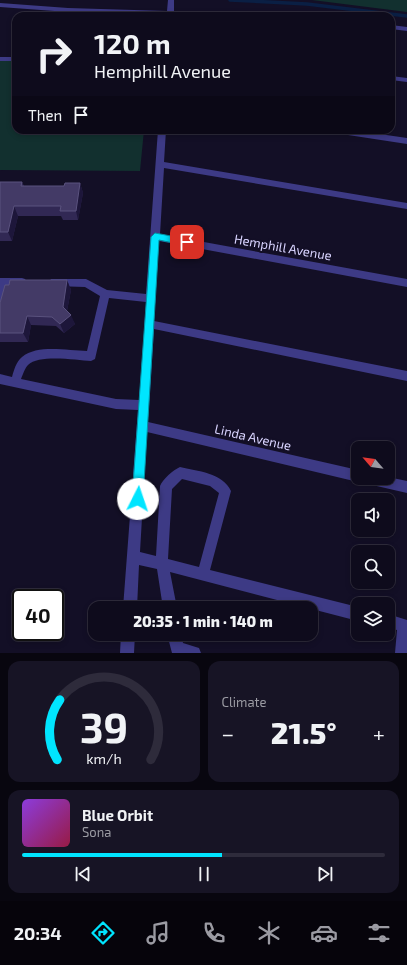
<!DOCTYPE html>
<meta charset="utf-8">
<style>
body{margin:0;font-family:"Exo 2",sans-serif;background:#171425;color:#f1f3f6;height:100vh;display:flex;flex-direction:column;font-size:15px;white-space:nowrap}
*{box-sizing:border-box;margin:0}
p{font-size:13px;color:#9b9ba3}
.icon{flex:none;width:22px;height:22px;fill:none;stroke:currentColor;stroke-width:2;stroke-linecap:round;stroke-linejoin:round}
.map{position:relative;height:653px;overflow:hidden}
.sheet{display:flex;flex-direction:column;gap:8px;padding:8px;background:#08060f;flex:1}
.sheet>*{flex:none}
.top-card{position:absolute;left:12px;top:12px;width:383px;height:122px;border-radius:12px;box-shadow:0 2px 6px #0003,0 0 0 1px #2e2b3b;background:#0e0b1c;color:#f1f3f6;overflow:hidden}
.needle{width:26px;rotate:298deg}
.buttons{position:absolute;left:351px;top:441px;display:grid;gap:8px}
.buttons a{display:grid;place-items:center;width:44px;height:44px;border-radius:8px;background:#0e0b1c;box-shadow:0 2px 6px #0003,0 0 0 1px #2e2b3b;font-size:20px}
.speed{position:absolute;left:12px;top:589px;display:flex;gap:8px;font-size:20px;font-weight:700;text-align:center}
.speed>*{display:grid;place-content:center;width:52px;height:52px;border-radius:50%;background:#0e0b1c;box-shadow:0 2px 6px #0003,0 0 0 1px #2e2b3b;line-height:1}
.speed .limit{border:2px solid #111;border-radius:6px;background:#fff;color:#111}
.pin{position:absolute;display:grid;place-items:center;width:34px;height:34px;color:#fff;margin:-17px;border-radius:8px;box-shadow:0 2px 6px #0006}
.me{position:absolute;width:44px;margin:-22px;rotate:4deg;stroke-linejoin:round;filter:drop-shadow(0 0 3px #0008)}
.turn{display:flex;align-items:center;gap:14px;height:84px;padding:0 16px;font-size:18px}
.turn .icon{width:52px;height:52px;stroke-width:2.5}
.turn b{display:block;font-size:28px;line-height:34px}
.then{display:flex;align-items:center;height:38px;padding:0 16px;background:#0003;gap:8px;font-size:15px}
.big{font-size:30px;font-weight:800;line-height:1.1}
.sheet .card{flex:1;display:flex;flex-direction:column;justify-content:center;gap:6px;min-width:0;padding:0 14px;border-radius:12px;background:#171425}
.sheet .dial{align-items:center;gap:0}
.dial svg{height:104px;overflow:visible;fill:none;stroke:#2e2b3b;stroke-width:7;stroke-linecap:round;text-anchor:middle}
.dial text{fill:#f1f3f6;stroke:none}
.song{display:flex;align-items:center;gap:12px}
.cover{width:48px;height:48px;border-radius:6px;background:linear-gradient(135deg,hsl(270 70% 55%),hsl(340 70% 35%))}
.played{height:4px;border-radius:2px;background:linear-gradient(90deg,#00e5ff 55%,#2e2b3b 55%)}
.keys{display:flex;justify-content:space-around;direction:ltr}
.heat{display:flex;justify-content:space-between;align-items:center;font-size:22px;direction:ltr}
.sheet .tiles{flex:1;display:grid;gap:8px;grid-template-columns:1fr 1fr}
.card:last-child{grid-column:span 2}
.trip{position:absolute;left:88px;top:601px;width:230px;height:40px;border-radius:12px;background:#0e0b1c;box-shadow:0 2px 6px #0003,0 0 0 1px #2e2b3b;font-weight:800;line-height:40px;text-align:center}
.tab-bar{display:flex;height:64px;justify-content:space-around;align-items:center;background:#06040b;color:#9b9ba3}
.tab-bar .icon{width:28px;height:28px}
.tab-bar .selected{color:#00e5ff}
.tab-bar b{font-size:18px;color:#f1f3f6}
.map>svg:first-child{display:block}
.green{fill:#12302f}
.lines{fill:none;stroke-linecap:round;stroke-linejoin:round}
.stream{stroke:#0a1f44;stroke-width:3.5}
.minor{fill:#3d3a85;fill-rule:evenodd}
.wall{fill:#312854}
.shaded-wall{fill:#1d163a}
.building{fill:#433a66;stroke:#5a527e}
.route{fill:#00e5ff;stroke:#0095a6}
.labels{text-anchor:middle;stroke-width:4;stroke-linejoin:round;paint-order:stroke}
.street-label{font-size:13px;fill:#d9d4ff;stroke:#130f26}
</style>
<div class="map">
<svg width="407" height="653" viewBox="0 0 407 653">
<rect width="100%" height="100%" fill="#130f26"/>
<path class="green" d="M312 0H407V12Z
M0 57H16V130H144L140 171 0 170Z"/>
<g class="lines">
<path class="stream" d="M230 0 307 4 407 16"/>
<path class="minor" d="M168 0H174V11L278 14 281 16H167V15L68 12 0 7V3L68 8 167 11Z
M391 25 407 27V31L391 29Z
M0 57H16V61H0Z
M391 76 407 78V82L391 80Z
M158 130H166L164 162 407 203V209L164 168 160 234 407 279V287L159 241 154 321 407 371V381L154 329 148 422 358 470V478H388V477L407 481V493L368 484 364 482 363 479 358 482 147 432 140 552 156 556 160 486C163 479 173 470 180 467 197 471 223 473 231 491L210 570 358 607V621L170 572 177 608H163L157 569 139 565 137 608H123L138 410 116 409 0 384V374L12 377C14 370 16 362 22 357 38 344 68 351 87 351L100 296 85 287 54 286 51 285 49 282 51 279H86L107 290 146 294ZM109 298 146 302 139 400 116 399 21 379C23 374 25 368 28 365 39 354 76 360 91 361L95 359ZM182 479 210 486 219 493 199 567 168 559 172 489Z
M331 130H352L407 138V144L335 133Z
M0 278H22L25 279 27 282 25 285 8 286 3 300 0 301Z
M388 614 407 620V653H395L397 630 388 628Z
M121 634H135L134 653H120Z
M167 634H181L183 643 199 648 201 653H172Z"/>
</g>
<path class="wall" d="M0 182H22L24 186H64L80 183 83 193 78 220H63L61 216H18L12 241H0Z
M67 280 71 290 67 311 75 324 64 333 56 326 31 325 28 342H0V303Z"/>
<path class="shaded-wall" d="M80 183 83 193 78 220 76 211Z
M14 206 18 216 12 241 8 232Z
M67 280 71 290 66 316 63 307Z
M71 315 75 324 64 333 60 324Z
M27 316 31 325 28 342 23 333Z"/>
<path class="building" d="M0 182H22L21 186H64L65 183H80L76 211H60L61 206H14L8 232H0Z
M10 280H67L63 307 71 315 60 324 52 317 27 316 23 333H0V303L5 285H9Z"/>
<path class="route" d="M155 233 187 239 191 242 187 246 159 240 143 499 142 503 138 504 134 503 132 499 151 237Z"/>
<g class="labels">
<g class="street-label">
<text transform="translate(283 247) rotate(10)" y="5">Hemphill Avenue</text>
<text transform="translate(253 437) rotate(13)" y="5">Linda Avenue</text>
</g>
</g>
</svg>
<div class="buttons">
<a><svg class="needle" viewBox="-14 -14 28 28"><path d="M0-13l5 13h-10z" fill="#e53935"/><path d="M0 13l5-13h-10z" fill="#9b9ba3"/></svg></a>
<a><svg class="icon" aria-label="sound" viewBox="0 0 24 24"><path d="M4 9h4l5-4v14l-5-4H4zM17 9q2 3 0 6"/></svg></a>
<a><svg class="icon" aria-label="search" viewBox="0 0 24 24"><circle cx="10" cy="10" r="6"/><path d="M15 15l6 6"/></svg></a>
<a><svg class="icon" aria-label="layers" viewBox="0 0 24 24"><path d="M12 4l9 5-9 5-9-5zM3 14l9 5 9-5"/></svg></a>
</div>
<div class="speed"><div class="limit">40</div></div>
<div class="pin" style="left:187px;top:242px;background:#d93025"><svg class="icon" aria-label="arrive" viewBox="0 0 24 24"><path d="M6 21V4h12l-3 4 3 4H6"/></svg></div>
<svg class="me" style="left:138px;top:499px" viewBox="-20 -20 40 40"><circle r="19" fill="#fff"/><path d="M0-13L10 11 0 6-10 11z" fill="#00e5ff"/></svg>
<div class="trip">20:35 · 1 min · 140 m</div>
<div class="top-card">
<div class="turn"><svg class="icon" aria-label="right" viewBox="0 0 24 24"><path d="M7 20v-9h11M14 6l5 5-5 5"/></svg><div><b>120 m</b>Hemphill Avenue</div></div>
<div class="then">Then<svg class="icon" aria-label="arrive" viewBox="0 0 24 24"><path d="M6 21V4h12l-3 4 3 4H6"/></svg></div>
</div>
</div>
<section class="sheet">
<div class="tiles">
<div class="card dial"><svg viewBox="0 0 100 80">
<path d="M14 69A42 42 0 1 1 86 69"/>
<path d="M14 69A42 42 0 0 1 16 23" stroke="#00e5ff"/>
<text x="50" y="56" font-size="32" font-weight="700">39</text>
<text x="50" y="72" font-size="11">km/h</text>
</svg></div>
<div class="card"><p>Climate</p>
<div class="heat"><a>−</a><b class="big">21.5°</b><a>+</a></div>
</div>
<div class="card">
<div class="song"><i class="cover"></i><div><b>Blue Orbit</b><p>Sona</p></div></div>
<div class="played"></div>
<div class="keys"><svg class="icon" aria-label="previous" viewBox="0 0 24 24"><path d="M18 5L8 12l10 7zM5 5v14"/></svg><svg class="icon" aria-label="pause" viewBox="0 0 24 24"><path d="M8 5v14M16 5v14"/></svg><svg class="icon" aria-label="next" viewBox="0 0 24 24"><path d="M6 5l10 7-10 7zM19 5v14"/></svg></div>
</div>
</div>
</section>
<nav class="tab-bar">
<b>20:34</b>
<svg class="icon selected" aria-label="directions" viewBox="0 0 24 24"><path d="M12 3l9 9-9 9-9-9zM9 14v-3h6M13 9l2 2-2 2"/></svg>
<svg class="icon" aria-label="music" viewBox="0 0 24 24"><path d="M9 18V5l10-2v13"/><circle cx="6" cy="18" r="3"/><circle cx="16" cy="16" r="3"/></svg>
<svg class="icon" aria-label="phone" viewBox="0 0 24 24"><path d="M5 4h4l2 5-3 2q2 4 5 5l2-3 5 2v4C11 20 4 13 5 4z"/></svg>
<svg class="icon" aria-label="climate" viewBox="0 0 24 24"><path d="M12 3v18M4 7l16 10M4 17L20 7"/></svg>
<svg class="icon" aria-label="car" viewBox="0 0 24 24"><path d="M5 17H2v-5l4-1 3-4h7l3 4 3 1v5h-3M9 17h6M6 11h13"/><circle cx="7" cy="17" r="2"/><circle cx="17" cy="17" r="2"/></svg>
<svg class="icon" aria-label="filters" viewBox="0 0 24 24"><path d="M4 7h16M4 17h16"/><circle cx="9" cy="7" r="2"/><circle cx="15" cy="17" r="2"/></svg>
</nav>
